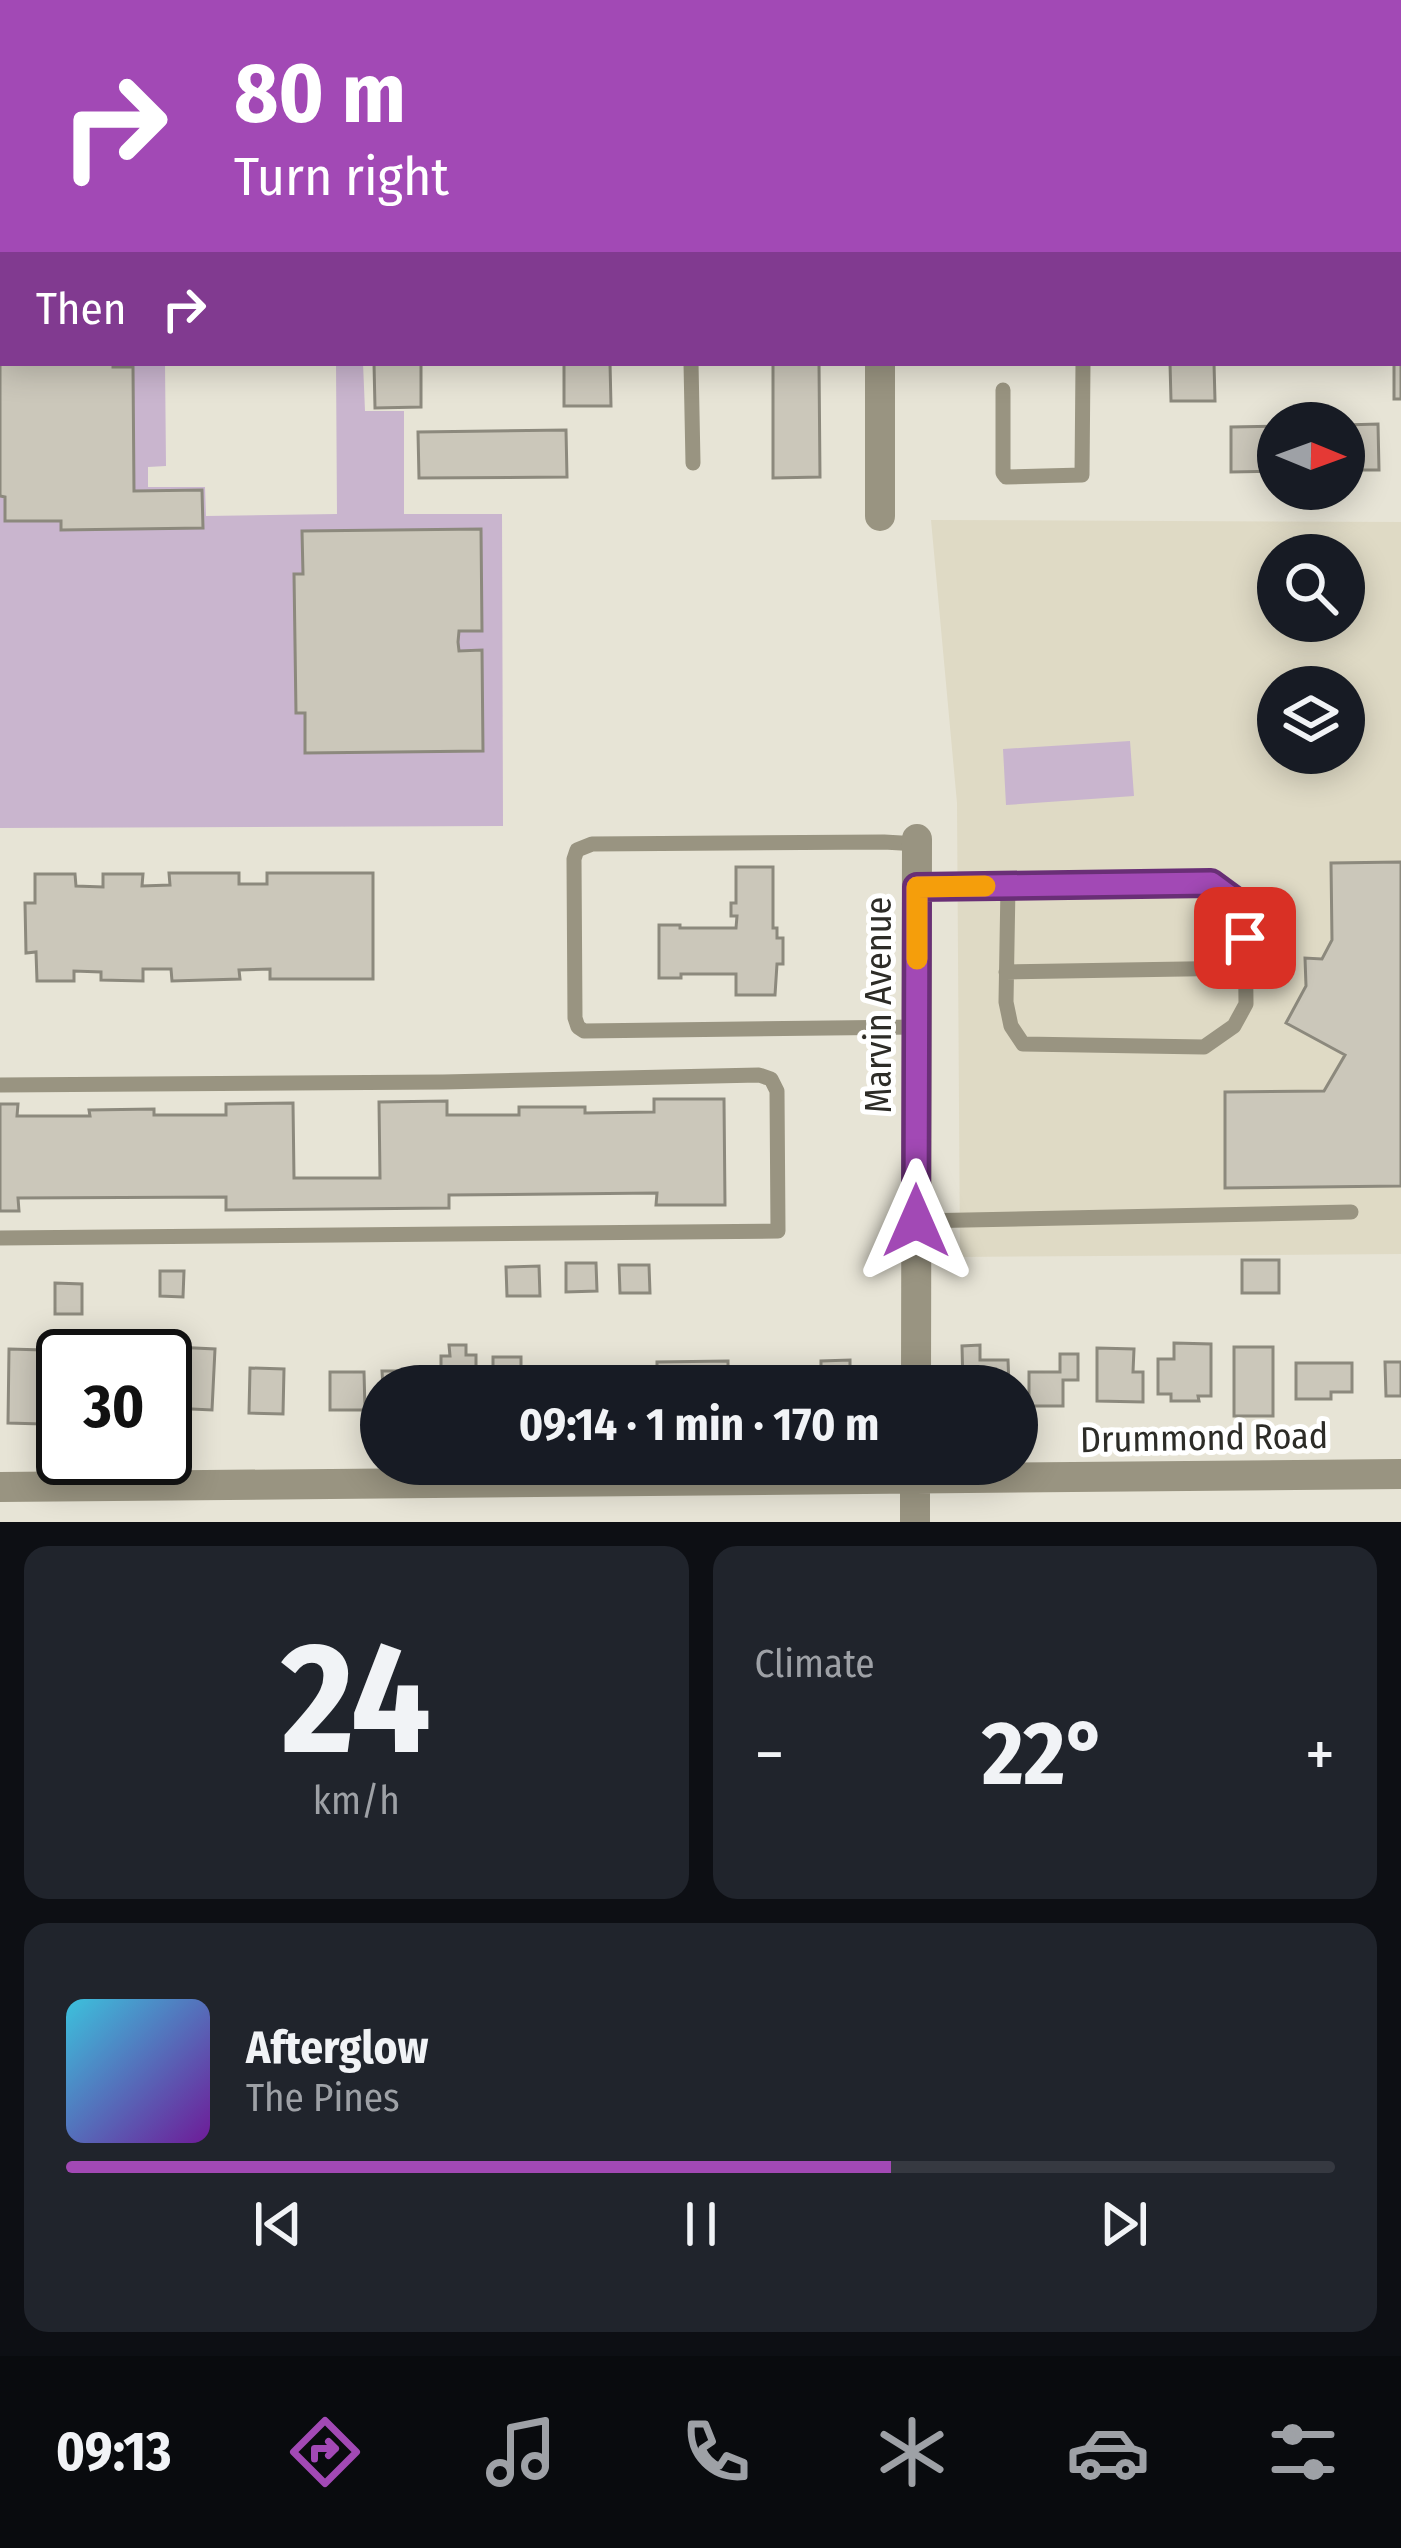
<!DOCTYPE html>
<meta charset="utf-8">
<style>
body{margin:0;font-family:"Fira Sans Condensed",sans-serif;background:#20242c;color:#f1f3f6;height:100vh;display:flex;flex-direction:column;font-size:45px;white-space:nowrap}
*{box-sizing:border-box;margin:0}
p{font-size:39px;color:#9ea1a6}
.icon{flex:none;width:66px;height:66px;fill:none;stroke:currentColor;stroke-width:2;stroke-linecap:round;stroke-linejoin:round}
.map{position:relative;height:1522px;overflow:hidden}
.panel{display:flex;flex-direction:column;gap:24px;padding:24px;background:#0d0f14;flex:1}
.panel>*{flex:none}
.hud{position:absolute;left:0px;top:0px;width:1401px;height:366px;box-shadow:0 6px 30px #0003;background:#a249b5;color:#fff;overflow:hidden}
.needle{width:78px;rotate:91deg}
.tools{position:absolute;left:1257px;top:402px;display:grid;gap:24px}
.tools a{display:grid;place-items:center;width:108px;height:108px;border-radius:50%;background:#171b24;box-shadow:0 6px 30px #0003;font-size:60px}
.speed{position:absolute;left:36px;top:1329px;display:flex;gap:24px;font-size:60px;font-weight:700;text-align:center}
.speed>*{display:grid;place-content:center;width:156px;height:156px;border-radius:50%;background:#171b24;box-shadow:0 6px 30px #0003;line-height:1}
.speed .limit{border:6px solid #111;border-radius:18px;background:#fff;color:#111}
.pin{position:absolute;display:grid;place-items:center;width:102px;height:102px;color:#fff;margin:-51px;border-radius:24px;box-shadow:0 6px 18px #0006}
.me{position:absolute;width:132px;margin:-66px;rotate:0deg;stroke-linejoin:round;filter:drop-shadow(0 0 9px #0008)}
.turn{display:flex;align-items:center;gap:42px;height:252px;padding:0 36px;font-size:54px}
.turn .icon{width:156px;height:156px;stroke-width:2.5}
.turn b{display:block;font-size:84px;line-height:102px}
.then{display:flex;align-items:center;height:114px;padding:0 36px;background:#0003;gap:24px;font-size:45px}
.big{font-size:90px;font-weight:700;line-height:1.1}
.panel .card{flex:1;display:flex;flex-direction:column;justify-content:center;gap:18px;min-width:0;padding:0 42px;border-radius:24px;background:#20242c}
.panel .dial{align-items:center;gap:0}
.dial b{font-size:156px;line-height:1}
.song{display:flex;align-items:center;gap:36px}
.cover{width:144px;height:144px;border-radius:18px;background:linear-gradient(135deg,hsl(190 70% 55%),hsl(280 70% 35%))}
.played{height:12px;border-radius:6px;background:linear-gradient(90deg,#a249b5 65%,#363941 65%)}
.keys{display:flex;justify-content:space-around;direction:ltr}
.heat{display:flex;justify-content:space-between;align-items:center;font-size:66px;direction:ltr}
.panel .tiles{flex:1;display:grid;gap:24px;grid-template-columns:1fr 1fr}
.card:last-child{grid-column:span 2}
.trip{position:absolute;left:360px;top:1365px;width:678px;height:120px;border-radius:60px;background:#171b24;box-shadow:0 6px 30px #0003;font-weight:700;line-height:120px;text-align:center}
.dock{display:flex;height:192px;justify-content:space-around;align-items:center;background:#090b0e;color:#9ea1a6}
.dock .icon{width:84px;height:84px}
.dock .current{color:#a249b5}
.dock b{font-size:54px;color:#f1f3f6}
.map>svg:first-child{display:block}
.built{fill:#dfdac5;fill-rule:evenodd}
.green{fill:#c9b5ce;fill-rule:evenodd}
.building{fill:#cbc7ba;stroke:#8c897d;stroke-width:3}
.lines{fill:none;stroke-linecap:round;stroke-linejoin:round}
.service{stroke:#999481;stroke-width:15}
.minor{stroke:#999481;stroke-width:30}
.route-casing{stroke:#692f76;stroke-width:30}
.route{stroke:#a249b5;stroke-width:21}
.slow{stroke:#f59e0b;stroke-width:21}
.labels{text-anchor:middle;stroke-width:10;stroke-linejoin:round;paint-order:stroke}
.street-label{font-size:36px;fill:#2d2c27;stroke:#fff}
</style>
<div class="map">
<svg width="1401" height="1522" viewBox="0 0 1401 1522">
<rect width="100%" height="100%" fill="#e7e4d6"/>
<path class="built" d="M931 520 1401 522V1254L960 1257 957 803ZM1278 555H1344V621H1278ZM1278 687H1344V753H1278Z"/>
<path class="green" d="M113 363H165L166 466 148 467V487H205L206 516 337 514 336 363H363L365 411H404V514H502L503 826 0 828V496L5 497V521H61V530L203 528 202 490 134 491 133 368 113 367ZM303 531 481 631H459V651L481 650 297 713 294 575 303 573Z
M1130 741 1134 796 1006 805 1003 749Z"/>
<path class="building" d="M0 0H107V3H3V72H0Z
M1398 252H1401V399H1394V363H1398Z
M0 322H3V363H113V367H133L134 491 202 490 203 528 61 530V521H5V497L0 496Z
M374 363H421V407L375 408Z
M564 363H610L611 406H564Z
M773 363H819L820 477 773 478Z
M1170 363H1214L1215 401H1171Z
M1378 424 1379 470H1344V425Z
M1278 426V471L1231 472V427Z
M566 430 567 477 419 478 418 432Z
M481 529 482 631H459L458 642 459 651 482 650 483 751 305 753V713H296L294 574H303L302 531Z
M1401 862V1186L1225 1188V1092L1324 1091 1345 1055 1286 1023 1306 986 1305 958 1322 959 1332 940 1331 863Z
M736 867H773V928H777V938H783V964H777L775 995H736V974H681V978H659V925H680V928H736L737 916H731V903H736Z
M169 873H239V884H267V873H373V979H270V969L239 970 240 979 172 981 171 969H143V981L101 980V972L74 971V981H37L36 952 26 953 25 903H35V874H75L76 886 103 887V874H143L142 886 170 885Z
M654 1099H724L725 1205H656L657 1193 449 1195V1208L226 1210V1197L18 1198 19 1211H0V1104H18L17 1116H90L89 1110 154 1109V1115H226V1104L293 1103 294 1178H380L379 1102 447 1101V1115H519V1107H585V1113L654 1112Z
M1242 1260H1279V1293H1242Z
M566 1263H596L597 1291 566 1292Z
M619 1265H649L650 1293H620Z
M539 1266 540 1296H507L506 1267Z
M160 1271H184L183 1297 160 1296Z
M55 1283 82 1284V1314H55Z
M1174 1343 1211 1344V1396H1198L1199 1401H1171V1394H1158V1359H1174Z
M449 1345H466V1355H476V1386H441V1356H450Z
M980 1345V1360H1008L1009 1386H963L962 1346Z
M174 1347 215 1349 212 1410 171 1408Z
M1234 1347H1273V1416H1234Z
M1097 1348 1134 1349 1133 1372H1143V1402L1097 1401Z
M9 1349 43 1350 42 1424 8 1423Z
M78 1349H98V1356H78Z
M1060 1354H1078V1380H1063V1406H1029V1372H1060Z
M493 1357H521V1374H528V1386H493Z
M850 1360V1377L874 1376V1386H821V1361Z
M728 1361V1386H657V1362Z
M1385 1362H1401V1396H1386Z
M1296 1363H1352V1392H1331V1399H1296Z
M250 1368 284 1369 283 1414 249 1413Z
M802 1370V1386H768V1371Z
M382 1371H417V1386H383Z
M548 1371H583V1386H548Z
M637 1371 638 1386H603V1372Z
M330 1372H364L365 1410H330Z"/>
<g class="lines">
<path class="service" d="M691 363 693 463
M1003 390V473L1006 477 1082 475 1083 363
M917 887 1211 883 1245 907 1246 1004 1234 1026 1204 1047 1023 1044 1011 1026 1006 1002 1008 886
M1006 972 1246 968
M917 1027 584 1031 578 1027 575 1018 574 859 577 850 592 844 884 842 918 844
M0 1085 443 1082 759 1075 771 1079 777 1091 778 1231 0 1238
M916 1221 1351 1212"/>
<path class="minor" d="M1398 140H1401
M0 153 3 152
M880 516V363
M916 1386 917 839
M915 1464V1522
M0 1487 1401 1474"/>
</g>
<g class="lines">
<defs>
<path id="route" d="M916 1221 917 887 1211 883 1245 908V938"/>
</defs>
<use href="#route" class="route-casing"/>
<use href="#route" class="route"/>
<path class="slow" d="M917 959V887L985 886"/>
</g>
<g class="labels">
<g class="street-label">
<text transform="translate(878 1005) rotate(-90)" y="13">Marvin Avenue</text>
<text transform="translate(1204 1437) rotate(-1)" y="13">Drummond Road</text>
</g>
</g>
</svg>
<div class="tools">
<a><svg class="needle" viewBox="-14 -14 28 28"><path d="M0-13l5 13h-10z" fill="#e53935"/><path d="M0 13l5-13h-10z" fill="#9ea1a6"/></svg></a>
<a><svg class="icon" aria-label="search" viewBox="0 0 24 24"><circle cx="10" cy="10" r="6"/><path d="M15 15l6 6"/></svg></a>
<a><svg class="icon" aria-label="layers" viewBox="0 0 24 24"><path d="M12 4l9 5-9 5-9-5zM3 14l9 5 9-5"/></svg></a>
</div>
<div class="speed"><div class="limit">30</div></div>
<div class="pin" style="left:1245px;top:938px;background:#d93025"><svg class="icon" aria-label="arrive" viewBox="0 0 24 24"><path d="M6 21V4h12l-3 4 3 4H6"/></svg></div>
<svg class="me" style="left:916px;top:1221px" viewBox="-20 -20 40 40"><path d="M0-17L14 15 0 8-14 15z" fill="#a249b5" stroke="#fff" stroke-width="4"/></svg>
<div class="trip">09:14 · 1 min · 170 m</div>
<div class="hud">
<div class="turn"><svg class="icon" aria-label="right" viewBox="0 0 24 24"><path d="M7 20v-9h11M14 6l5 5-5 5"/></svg><div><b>80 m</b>Turn right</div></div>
<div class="then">Then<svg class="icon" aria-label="right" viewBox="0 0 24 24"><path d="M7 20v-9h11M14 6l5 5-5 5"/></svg></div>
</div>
</div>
<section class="panel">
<div class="tiles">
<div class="card dial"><b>24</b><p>km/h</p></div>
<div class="card"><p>Climate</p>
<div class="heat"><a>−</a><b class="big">22°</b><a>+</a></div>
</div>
<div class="card">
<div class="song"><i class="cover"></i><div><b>Afterglow</b><p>The Pines</p></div></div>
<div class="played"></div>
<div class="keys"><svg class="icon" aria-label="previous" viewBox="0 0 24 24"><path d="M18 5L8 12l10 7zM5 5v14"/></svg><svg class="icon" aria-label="pause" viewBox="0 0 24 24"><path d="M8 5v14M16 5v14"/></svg><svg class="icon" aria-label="next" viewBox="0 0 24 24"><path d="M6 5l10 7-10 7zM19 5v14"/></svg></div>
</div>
</div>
</section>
<nav class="dock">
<b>09:13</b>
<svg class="icon current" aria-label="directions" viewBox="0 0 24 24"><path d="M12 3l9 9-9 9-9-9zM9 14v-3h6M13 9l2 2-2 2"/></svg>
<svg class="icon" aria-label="music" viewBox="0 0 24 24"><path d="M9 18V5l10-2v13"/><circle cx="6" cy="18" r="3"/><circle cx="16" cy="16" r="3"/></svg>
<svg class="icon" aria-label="phone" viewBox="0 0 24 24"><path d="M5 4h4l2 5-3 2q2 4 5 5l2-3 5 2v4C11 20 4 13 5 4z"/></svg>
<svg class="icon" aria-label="climate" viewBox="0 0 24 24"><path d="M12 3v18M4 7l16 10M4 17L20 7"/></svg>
<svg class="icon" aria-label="car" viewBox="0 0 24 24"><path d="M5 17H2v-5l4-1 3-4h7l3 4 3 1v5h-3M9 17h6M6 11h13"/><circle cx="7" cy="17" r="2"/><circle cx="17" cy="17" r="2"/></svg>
<svg class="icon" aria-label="filters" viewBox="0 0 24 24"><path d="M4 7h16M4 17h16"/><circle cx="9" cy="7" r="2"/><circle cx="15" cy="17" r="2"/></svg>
</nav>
